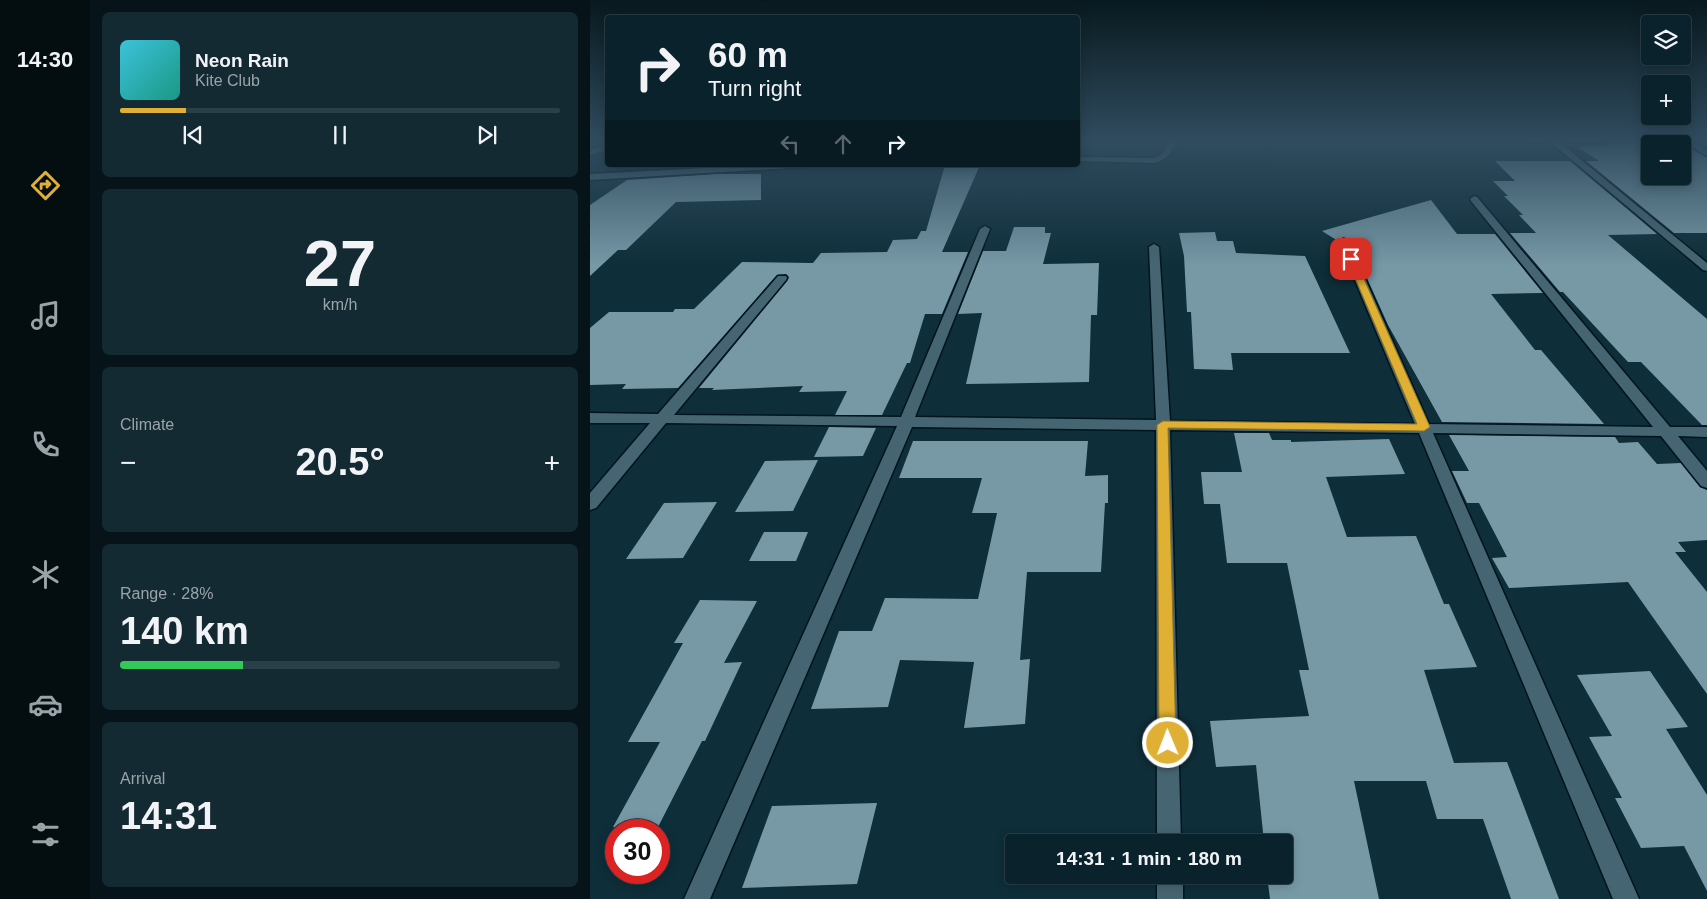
<!DOCTYPE html>
<meta charset="utf-8">
<style>
body{margin:0;font-family:Arial,sans-serif;background:#132a33;color:#f1f3f6;height:100vh;display:flex;flex-direction:column;font-size:19px;white-space:nowrap}
*{box-sizing:border-box;margin:0}
p{font-size:16px;color:#99a4a9}
.icon{flex:none;width:28px;height:28px;fill:none;stroke:currentColor;stroke-width:2;stroke-linecap:round;stroke-linejoin:round}
.map{position:relative;flex:1;overflow:hidden}
.panel{display:flex;flex-direction:column;gap:12px;padding:12px;background:#061318;width:500px}
.panel>*{flex:none}
.hud{position:absolute;left:15px;top:15px;width:475px;height:152px;border-radius:5px;box-shadow:0 2px 12px #0003,0 0 0 1px #2a3f47;background:#0a222b;color:#f1f3f6;overflow:hidden}
.controls{position:absolute;left:1051px;top:15px;display:grid;gap:10px}
.controls a{display:grid;place-items:center;width:50px;height:50px;border-radius:5px;background:#0a222b;box-shadow:0 2px 12px #0003,0 0 0 1px #2a3f47;font-size:25px}
.speed{position:absolute;left:15px;top:819px;display:flex;gap:10px;font-size:25px;font-weight:700;text-align:center}
.speed>*{display:grid;place-content:center;width:65px;height:65px;border-radius:50%;background:#0a222b;box-shadow:0 2px 12px #0003,0 0 0 1px #2a3f47;line-height:1}
.speed .limit{border:8px solid #d22;background:#fff;color:#111}
.pin{position:absolute;display:grid;place-items:center;width:42px;height:42px;color:#fff;margin:-21px;border-radius:10px;box-shadow:0 2px 8px #0006}
.me{position:absolute;width:55px;margin:-28px;rotate:359deg;stroke-linejoin:round;filter:drop-shadow(0 0 4px #0008)}
.turn{display:flex;align-items:center;gap:18px;height:105px;padding:0 20px;font-size:22px}
.turn .icon{width:65px;height:65px;stroke-width:2.5}
.turn b{display:block;font-size:35px;line-height:42px}
.lanes{display:flex;align-items:center;height:48px;padding:0 20px;background:#0003;justify-content:center;gap:25px;direction:ltr}
.lanes .off{opacity:.35}
.big{font-size:38px;font-weight:800;line-height:1.1}
.panel .tile{flex:1;display:flex;flex-direction:column;justify-content:center;gap:8px;min-width:0;padding:0 18px;border-radius:8px;background:#132a33}
.panel .dial{align-items:center;gap:0}
.dial b{font-size:65px;line-height:1}
.song{display:flex;align-items:center;gap:15px}
.cover{width:60px;height:60px;border-radius:8px;background:linear-gradient(135deg,hsl(190 70% 55%),hsl(170 70% 35%))}
.played{height:5px;border-radius:2px;background:linear-gradient(90deg,#dfb034 15%,#2a3f47 15%)}
.keys{display:flex;justify-content:space-around;direction:ltr}
.heat{display:flex;justify-content:space-between;align-items:center;font-size:28px;direction:ltr}
.charge{height:8px;border-radius:4px;background:linear-gradient(90deg,#34c759 28%,#2a3f47 0)}
.trip{position:absolute;left:415px;top:834px;width:288px;height:50px;border-radius:5px;background:#0a222b;box-shadow:0 2px 12px #0003,0 0 0 1px #2a3f47;font-weight:800;line-height:50px;text-align:center}
main{display:flex;flex:1;min-height:0}
.tabs{display:flex;flex-direction:column;width:90px;justify-content:space-around;align-items:center;background:#040e11;color:#99a4a9}
.tabs .icon{width:35px;height:35px}
.tabs .current{color:#dfb034}
.tabs b{font-size:22px;color:#f1f3f6}
.map>svg:first-child{display:block}
.building{fill:#7799a6;fill-rule:evenodd}
.lines{fill:none;stroke-linecap:round;stroke-linejoin:round}
.minor-casing{stroke:#00151d;stroke-width:3}
.minor{fill:#466572;fill-rule:evenodd}
.route{fill:#dfb034;stroke:#917222}
</style>
<main>
<nav class="tabs">
<b>14:30</b>
<svg class="icon current" aria-label="directions" viewBox="0 0 24 24"><path d="M12 3l9 9-9 9-9-9zM9 14v-3h6M13 9l2 2-2 2"/></svg>
<svg class="icon" aria-label="music" viewBox="0 0 24 24"><path d="M9 18V5l10-2v13"/><circle cx="6" cy="18" r="3"/><circle cx="16" cy="16" r="3"/></svg>
<svg class="icon" aria-label="phone" viewBox="0 0 24 24"><path d="M5 4h4l2 5-3 2q2 4 5 5l2-3 5 2v4C11 20 4 13 5 4z"/></svg>
<svg class="icon" aria-label="climate" viewBox="0 0 24 24"><path d="M12 3v18M4 7l16 10M4 17L20 7"/></svg>
<svg class="icon" aria-label="car" viewBox="0 0 24 24"><path d="M5 17H2v-5l4-1 3-4h7l3 4 3 1v5h-3M9 17h6M6 11h13"/><circle cx="7" cy="17" r="2"/><circle cx="17" cy="17" r="2"/></svg>
<svg class="icon" aria-label="filters" viewBox="0 0 24 24"><path d="M4 7h16M4 17h16"/><circle cx="9" cy="7" r="2"/><circle cx="15" cy="17" r="2"/></svg>
</nav>
<section class="panel">
<div class="tile">
<div class="song"><i class="cover"></i><div><b>Neon Rain</b><p>Kite Club</p></div></div>
<div class="played"></div>
<div class="keys"><svg class="icon" aria-label="previous" viewBox="0 0 24 24"><path d="M18 5L8 12l10 7zM5 5v14"/></svg><svg class="icon" aria-label="pause" viewBox="0 0 24 24"><path d="M8 5v14M16 5v14"/></svg><svg class="icon" aria-label="next" viewBox="0 0 24 24"><path d="M6 5l10 7-10 7zM19 5v14"/></svg></div>
</div>
<div class="tile dial"><b>27</b><p>km/h</p></div>
<div class="tile"><p>Climate</p>
<div class="heat"><a>−</a><b class="big">20.5°</b><a>+</a></div>
</div>
<div class="tile"><p>Range · 28%</p><b class="big">140 km</b><div class="charge"></div></div>
<div class="tile"><p>Arrival</p><b class="big">14:31</b></div>
</section>
<div class="map">
<svg width="1117" height="899" viewBox="0 0 1117 899">
<rect width="100%" height="100%" fill="#0e2e39"/>
<path class="building" d="M1014 142 1091 143 1117 158V233H1084L996 161H1009L988 147 1021 146ZM1060 144H1092V176H1060Z
M905 161H980L1067 234 1018 235 1117 319V425H1112L1051 362H1038L973 292H970L920 233H946L929 215H933L914 196H918L903 181H925Z
M355 165H390L352 252H378L352 314H335L320 363H317L292 415H245L257 391 209 392 213 386 122 390 124 388H109L197 281 199 277 196 274 187 275 88 388 32 389 36 384 0 385V328L19 312H83L85 309H104L152 262 223 263 231 253 297 252 303 240 327 239 331 231H336Z
M126 174H171V200L86 202 36 250H28L0 276V205L37 180Z
M841 200 867 234H905L953 293 901 294 945 350H951L1014 424 852 422 798 325 768 258 776 259 766 252 760 240 753 237 748 241 732 231Z
M424 227H455V233H461L453 264 509 263 507 315H501L499 382 376 384 392 313 368 314 393 251H416Z
M625 232 627 241H643L646 253 715 256 760 353H641L643 370 604 369 601 312H597L594 256 589 233Z
M239 427 286 428 273 456 224 457Z
M644 433H679L682 440H701V442L799 439 815 474 736 477 757 537 826 536 854 604H859L887 667 834 670 864 763 917 762 969 899H921L893 819H847L836 781H764L789 899H680L677 875H694V842H674L666 765 626 767 620 721 719 716 709 670H719L697 563H637L630 504H614L611 472H652Z
M859 435 1025 437 1029 443 1048 442 1067 464 1091 463 1110 487 1117 490V540L1088 542 1096 552H1085L1117 592V694L1038 582 919 588 902 558 917 557 889 503H877L862 471H879Z
M323 441H498L495 476 518 475V503H515L511 572H437L430 660 440 659 435 724 374 728 384 662 310 660 298 707 221 709 249 631H282L295 598 388 599 407 513H382L392 478H309Z
M228 460 203 511 145 512 175 461Z
M127 502 93 558 36 559 74 503Z
M174 532H218L206 561H159Z
M110 600 167 601 134 663 152 662 115 741H112L67 829 23 827 70 742H38L93 643H84Z
M1060 671 1098 727 1076 729 1117 795V891L1094 846 1051 848 1025 798H1032L999 737 1022 736 987 675Z
M287 803 267 884 152 888 182 806Z"/>
<g class="lines">
<defs>
<path id="minor" d="M579 140H587C582 153 577 160 564 163L488 161V157L564 158 572 154Z
M958 140H967L1117 263V271L1113 270Z
M1090 140H1100L1117 151V156Z
M18 145V150L0 155V150Z
M173 165H221L217 167 0 180V174Z
M884 196 887 197 1080 427H1117V437L1088 436 1117 471V488L1111 486 1071 436 843 433 1049 899H1023L829 433 580 430 591 842H567L566 430 322 427 120 899H94L307 426 76 423 6 508 0 510V493L60 423H0V413L68 414 188 276H196L197 278 196 280 84 415 311 417 390 229 395 226 400 229 325 417 566 420 559 247 564 244 569 247 580 421 825 424 749 242 754 239 759 242 839 424 1063 427 881 201 880 199Z
M567 875H593V899H567Z"/>
</defs>
<use href="#minor" class="minor-casing"/>
<use href="#minor" class="minor"/>
</g>
<linearGradient id="sky" x2="0" y2="1"><stop stop-color="#08191f"/><stop offset="0.53" stop-color="#304c5f"/><stop offset="1" stop-color="#304c5f" stop-opacity="0"/></linearGradient>
<rect width="1117" height="266" fill="url(#sky)"/>
<path class="route" d="M758 258 765 259 840 427 834 431 578 428 586 743 584 749 578 751 572 749 569 743 567 425 573 421 827 424 757 259Z"/>
</svg>
<div class="controls">
<a><svg class="icon" aria-label="layers" viewBox="0 0 24 24"><path d="M12 4l9 5-9 5-9-5zM3 14l9 5 9-5"/></svg></a>
<a>+</a>
<a>−</a>
</div>
<div class="speed"><div class="limit">30</div></div>
<div class="pin" style="left:761px;top:259px;background:#d93025"><svg class="icon" aria-label="arrive" viewBox="0 0 24 24"><path d="M6 21V4h12l-3 4 3 4H6"/></svg></div>
<svg class="me" style="left:578px;top:743px" viewBox="-20 -20 40 40"><circle r="17" fill="#dfb034" stroke="#fff" stroke-width="3"/><path d="M0-11L8 9 0 5-8 9z" fill="#fff"/></svg>
<div class="trip">14:31 · 1 min · 180 m</div>
<div class="hud">
<div class="turn"><svg class="icon" aria-label="right" viewBox="0 0 24 24"><path d="M7 20v-9h11M14 6l5 5-5 5"/></svg><div><b>60 m</b>Turn right</div></div>
<div class="lanes"><svg class="icon off" aria-label="left" viewBox="0 0 24 24"><path d="M17 20v-9H6M10 6l-5 5 5 5"/></svg><svg class="icon off" aria-label="ahead" viewBox="0 0 24 24"><path d="M12 20V5M6 11l6-6 6 6"/></svg><svg class="icon" aria-label="right" viewBox="0 0 24 24"><path d="M7 20v-9h11M14 6l5 5-5 5"/></svg></div>
</div>
</div>
</main>
